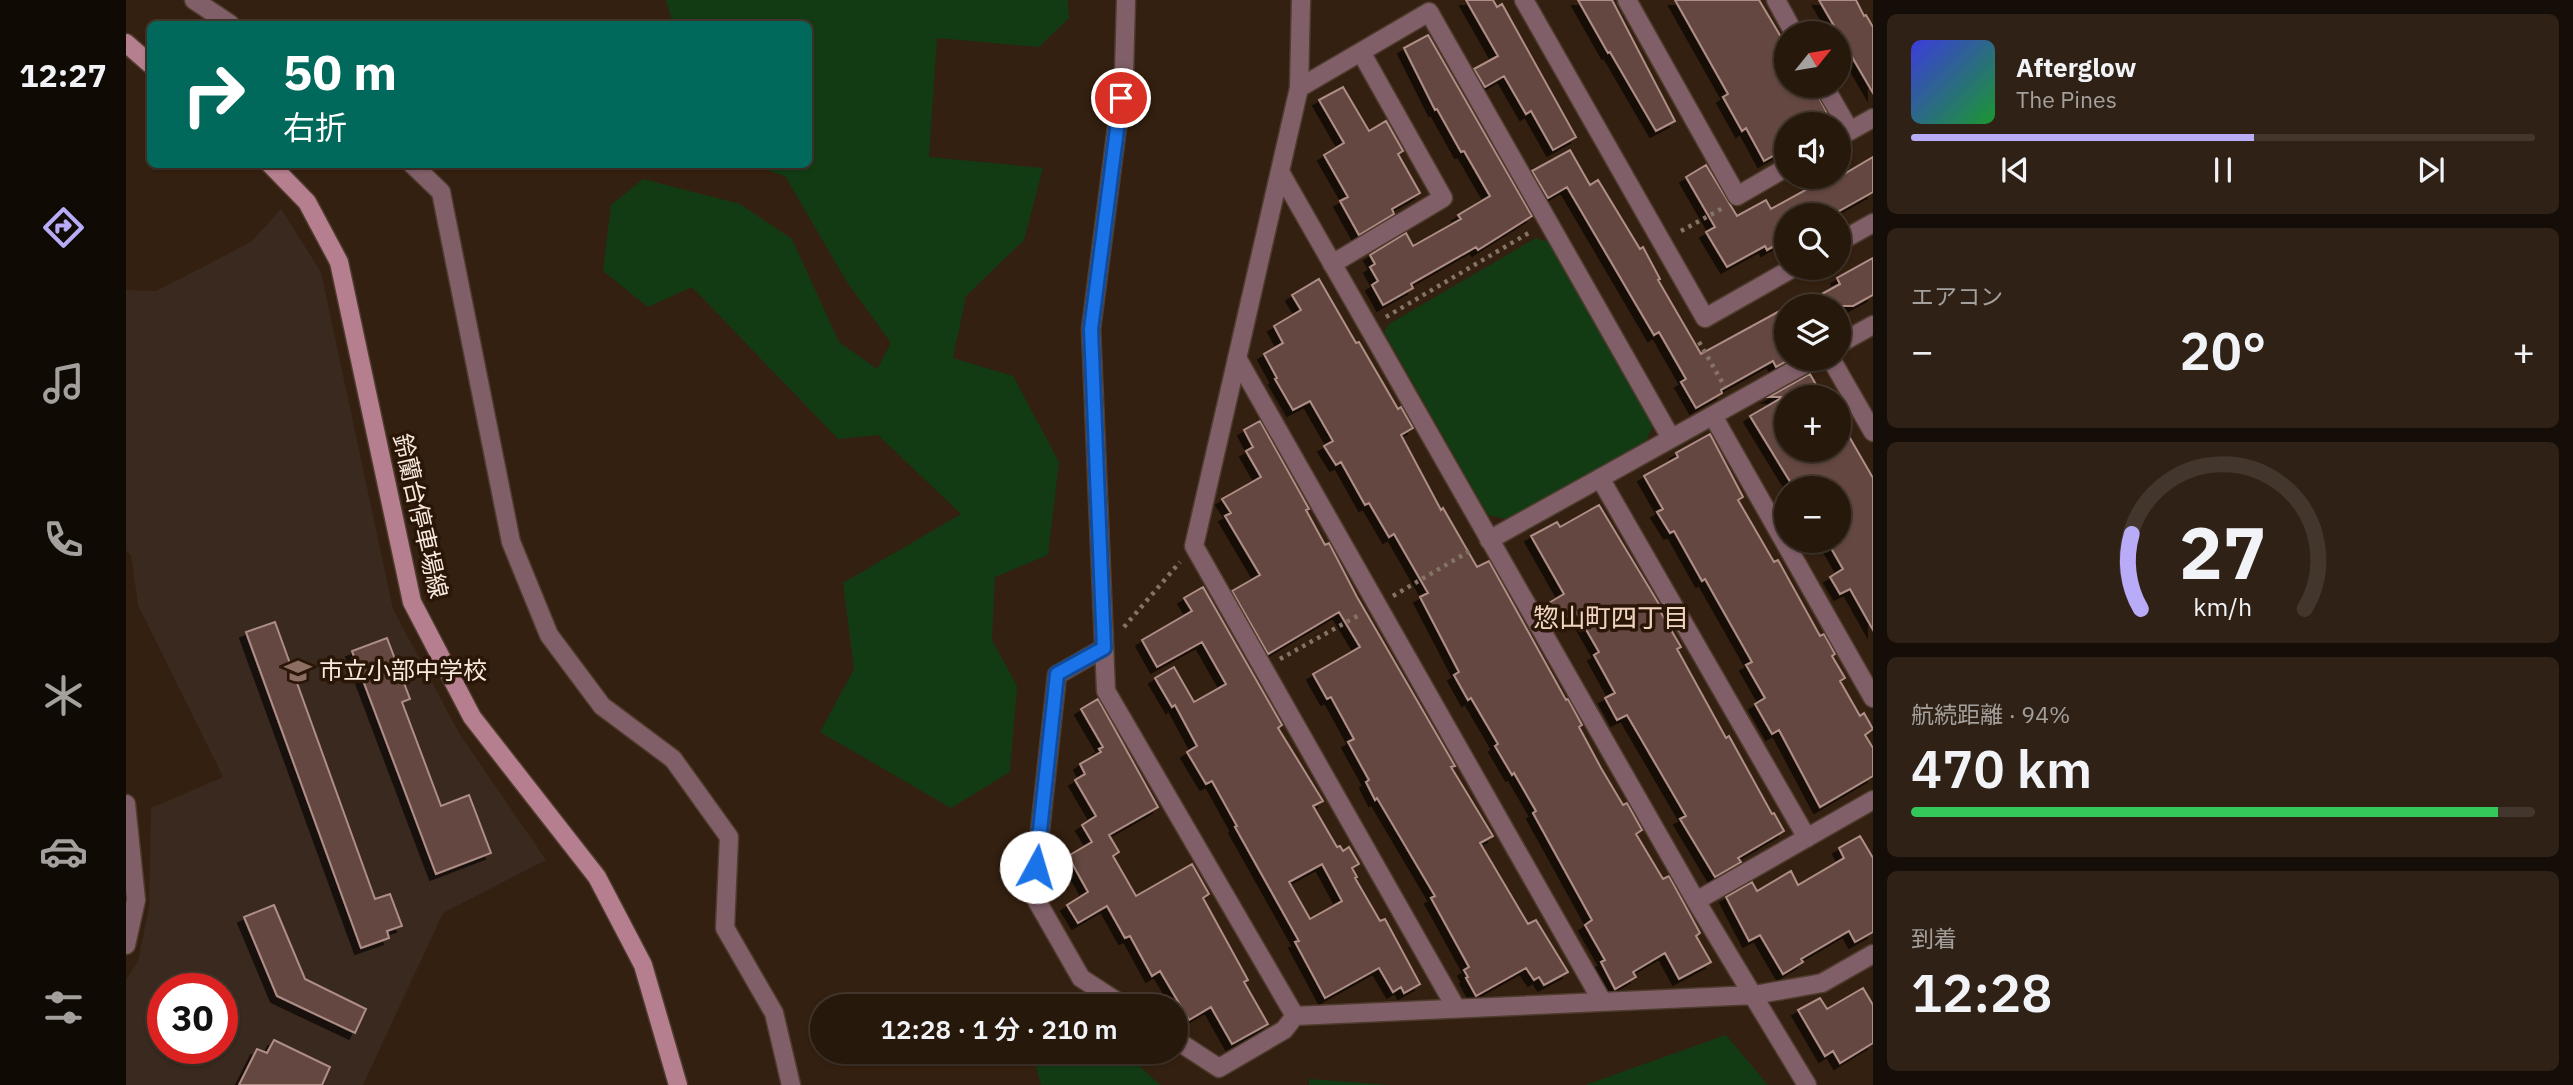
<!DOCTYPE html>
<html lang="ja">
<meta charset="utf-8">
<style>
body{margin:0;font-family:"IBM Plex Sans","Noto Sans JP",sans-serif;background:#2f2115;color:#f1f3f6;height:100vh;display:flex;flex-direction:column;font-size:26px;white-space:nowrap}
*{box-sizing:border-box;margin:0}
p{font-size:23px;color:#a4a09d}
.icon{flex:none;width:38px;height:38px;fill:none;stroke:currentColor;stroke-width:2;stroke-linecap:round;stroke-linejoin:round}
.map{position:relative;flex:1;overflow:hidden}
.panel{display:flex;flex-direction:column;gap:14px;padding:14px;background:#150d07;width:700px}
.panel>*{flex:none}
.hud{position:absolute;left:21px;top:21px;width:665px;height:147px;border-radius:10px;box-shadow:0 2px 5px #0004,0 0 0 2px #43372d;background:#00695c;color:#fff;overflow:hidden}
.needle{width:46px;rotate:60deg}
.tools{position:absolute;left:1648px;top:21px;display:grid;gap:14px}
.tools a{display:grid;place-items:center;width:77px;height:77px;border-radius:50%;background:#27180c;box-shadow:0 2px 5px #0004,0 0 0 2px #43372d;font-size:35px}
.speed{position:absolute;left:21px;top:973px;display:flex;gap:14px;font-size:35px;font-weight:700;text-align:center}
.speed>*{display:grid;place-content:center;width:91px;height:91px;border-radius:50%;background:#27180c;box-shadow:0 2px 5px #0004,0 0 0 2px #43372d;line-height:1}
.speed .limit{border:10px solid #d22;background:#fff;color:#111}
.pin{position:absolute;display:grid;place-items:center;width:60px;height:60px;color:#fff;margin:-30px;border:4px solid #fff;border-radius:50%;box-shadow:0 2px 7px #0007}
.me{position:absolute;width:77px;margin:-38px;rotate:6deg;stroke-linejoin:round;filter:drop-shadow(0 0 5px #0008)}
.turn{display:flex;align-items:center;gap:24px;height:147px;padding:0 21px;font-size:32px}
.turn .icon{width:91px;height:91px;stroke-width:2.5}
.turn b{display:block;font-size:49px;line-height:60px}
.big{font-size:52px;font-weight:600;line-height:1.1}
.panel .card{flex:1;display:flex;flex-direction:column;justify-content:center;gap:10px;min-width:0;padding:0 24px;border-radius:10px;background:#2f2115}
.panel .dial{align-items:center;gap:0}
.dial svg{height:182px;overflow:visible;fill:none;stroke:#43372d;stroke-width:7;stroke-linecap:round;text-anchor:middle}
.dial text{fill:#f1f3f6;stroke:none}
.song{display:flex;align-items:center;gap:21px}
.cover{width:84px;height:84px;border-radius:10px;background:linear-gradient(135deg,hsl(240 70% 55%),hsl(130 70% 35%))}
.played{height:7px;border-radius:4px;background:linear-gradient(90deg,#b8abf7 55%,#43372d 55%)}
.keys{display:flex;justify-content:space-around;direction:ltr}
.heat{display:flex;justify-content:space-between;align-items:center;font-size:38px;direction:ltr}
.charge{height:10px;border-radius:5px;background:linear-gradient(90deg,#34c759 94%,#43372d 0)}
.trip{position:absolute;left:684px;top:994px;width:378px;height:70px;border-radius:35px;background:#27180c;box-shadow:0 2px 5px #0004,0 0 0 2px #43372d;font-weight:600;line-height:70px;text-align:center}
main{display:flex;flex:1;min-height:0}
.tab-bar{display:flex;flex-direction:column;width:126px;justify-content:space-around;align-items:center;background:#100a05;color:#a4a09d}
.tab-bar .icon{width:49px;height:49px}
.tab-bar .selected{color:#b8abf7}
.tab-bar b{font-size:32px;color:#f1f3f6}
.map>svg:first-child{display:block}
.education{fill:#39291e;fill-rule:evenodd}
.green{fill:#123b14}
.building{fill:#634740;stroke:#ae8e87;stroke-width:2;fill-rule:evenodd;filter:url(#shadow)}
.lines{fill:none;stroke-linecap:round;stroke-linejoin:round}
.minor-casing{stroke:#4f3c2d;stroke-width:21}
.tertiary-casing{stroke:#4f3c2d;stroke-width:21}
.secondary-casing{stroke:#4f3c2d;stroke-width:21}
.path{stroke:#857366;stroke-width:4.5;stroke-dasharray:3.5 5;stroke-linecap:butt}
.minor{stroke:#815f69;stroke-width:18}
.tertiary{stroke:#815f69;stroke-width:18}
.secondary{stroke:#b57f8f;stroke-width:18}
.route-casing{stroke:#114b97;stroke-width:18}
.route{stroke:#1a73e8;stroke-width:12}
.labels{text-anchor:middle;stroke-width:7;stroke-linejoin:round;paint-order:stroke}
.street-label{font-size:24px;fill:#f8e9df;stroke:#2a1607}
.poi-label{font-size:24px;fill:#f8e9df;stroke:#2a1607;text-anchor:start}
.neighbourhood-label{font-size:26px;fill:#f1d5c1;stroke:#2a1607}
</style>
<main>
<nav class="tab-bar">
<b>12:27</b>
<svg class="icon selected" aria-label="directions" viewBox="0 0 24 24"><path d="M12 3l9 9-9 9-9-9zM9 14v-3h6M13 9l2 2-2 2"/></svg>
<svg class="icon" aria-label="music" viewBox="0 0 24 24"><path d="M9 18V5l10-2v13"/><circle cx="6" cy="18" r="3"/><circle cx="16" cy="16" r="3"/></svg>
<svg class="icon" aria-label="phone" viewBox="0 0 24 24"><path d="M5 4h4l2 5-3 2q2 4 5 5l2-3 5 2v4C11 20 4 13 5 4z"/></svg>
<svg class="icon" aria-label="climate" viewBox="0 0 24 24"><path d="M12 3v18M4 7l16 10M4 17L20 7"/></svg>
<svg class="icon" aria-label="car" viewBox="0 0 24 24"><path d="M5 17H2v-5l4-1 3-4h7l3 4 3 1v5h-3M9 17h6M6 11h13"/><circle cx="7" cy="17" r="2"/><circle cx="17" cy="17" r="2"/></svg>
<svg class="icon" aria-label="filters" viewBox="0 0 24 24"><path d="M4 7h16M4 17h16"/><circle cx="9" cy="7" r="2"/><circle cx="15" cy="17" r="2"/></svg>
</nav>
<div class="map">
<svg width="1747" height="1085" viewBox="0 0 1747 1085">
<defs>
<filter id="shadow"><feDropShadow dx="-6" dy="6" stdDeviation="0" flood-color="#0009"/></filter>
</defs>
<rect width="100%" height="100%" fill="#342010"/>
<path class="education" d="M155 209 195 272 267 609 333 733 420 860 317 913 237 1085H0V980L12 961 23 907 25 808 97 777 12 605 5 555 0 551V290L30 291 125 242ZM37 989H96V1048H37Z"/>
<path class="green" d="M540 0H942L943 18 913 47 811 38 803 157 917 168 898 240 840 296 827 358 887 376 933 462 922 555 869 577 866 640 891 686 884 772 825 808 694 732 728 669 717 583 835 514 752 435 712 439 566 287 522 307 477 271 485 205 517 179 614 204 666 239 713 342 751 369 765 343 721 282 659 176 625 165 682 164V24H547Z
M1410 238 1425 243 1527 426 1520 441 1383 520 1362 515 1258 332 1263 324Z
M1600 1035 1642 1085H1459Z
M906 1052H998L1034 1085H915Z
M1183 1079 1264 1085H1183Z"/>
<path class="building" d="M1340 0H1367L1371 7 1376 4 1450 137 1427 150 1405 111 1400 114 1378 76 1359 87 1348 69 1372 56Z
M1452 0H1486L1549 121 1530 131 1484 52 1482 53Z
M1549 0H1633L1661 47V86H1687L1707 124H1661V148L1638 161 1620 128 1616 131 1597 97 1602 94Z
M1693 0H1730L1738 16 1740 15 1747 27V93Z
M1302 35 1406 216 1352 250 1350 247 1285 284 1287 288 1257 305 1246 285 1252 281 1244 267 1249 264 1244 255 1280 233 1287 246 1335 219 1332 215 1364 196 1338 151 1335 152 1311 109 1309 110 1278 48Z
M1217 87 1243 131 1260 121 1277 151 1272 154 1294 193 1266 209 1268 214 1233 235 1214 201 1222 197 1198 155 1218 143 1193 100Z
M1444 150 1464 185 1472 180 1514 249 1517 247 1534 279 1532 280 1575 354 1661 307V361L1650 367 1647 361 1595 390 1596 393 1570 408 1555 382 1560 379 1533 332 1528 335 1441 187 1422 198 1406 171Z
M1747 157V192L1706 215H1661V239L1641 250 1639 246 1601 267 1580 232 1589 227 1560 177 1580 165 1611 216 1640 200 1645 209 1703 177H1713Z
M1747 258V295L1727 306H1674L1714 284 1711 278Z
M1193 279 1230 343 1233 342 1272 409 1275 407 1287 428 1275 435 1315 510 1317 508 1351 567 1363 561 1440 700 1442 699 1456 725 1453 727 1475 768 1497 805 1501 803 1516 830 1510 834 1537 879 1543 876 1574 933 1570 936 1585 962 1553 979 1539 953 1507 972 1510 977 1489 989 1475 962 1479 960 1459 925 1466 920 1407 813 1410 811 1388 773 1386 775 1369 746 1372 744 1345 698 1342 700 1328 675 1333 672 1294 597 1302 593 1268 534 1263 537 1243 503 1239 505 1215 462 1210 465 1198 446 1207 441 1184 401 1167 410 1149 379 1151 378 1138 354 1157 343 1148 326 1175 310 1166 295Z
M1684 374 1697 397H1661V450H1713V419L1747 478V630L1724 589 1714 594 1704 577 1717 569 1701 541H1713V488H1668L1624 416 1657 397H1643Z
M1134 421 1183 509 1180 510 1199 545 1203 543 1231 597 1329 766 1325 767 1367 836 1354 843 1402 924 1410 920 1442 972 1418 985 1413 977 1408 980 1400 968 1350 996 1340 978 1342 977 1338 970 1343 967 1305 898 1309 896 1251 798 1249 800 1240 782 1243 780 1222 742 1228 739 1205 697 1201 699 1187 674 1234 647 1213 612 1142 654 1106 591 1134 575 1099 516 1105 513 1096 499 1135 477 1120 451 1127 447 1118 430Z
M1584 434 1617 497 1612 500 1648 562 1652 560 1694 636 1698 634 1709 654 1706 656 1719 678 1714 681 1734 716 1738 713 1747 729 1739 735 1747 748V776L1694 807 1653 730 1646 734 1629 704 1639 698 1620 665 1626 662 1579 579 1576 581 1548 531 1544 533 1531 512 1537 509 1518 476 1552 457 1550 453Z
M1473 505 1536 609 1534 611 1555 647 1551 649 1600 738 1603 736 1646 814 1648 813 1658 831 1612 858 1615 862 1589 877 1554 819 1560 816 1501 715 1491 720 1479 698 1489 693 1468 655 1473 652 1450 612 1426 625 1416 607 1438 594 1405 536 1431 522 1434 527Z
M1077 587 1156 725 1152 728 1197 801 1187 806 1211 847 1214 846 1217 851 1223 847 1233 864 1226 868 1231 877 1229 878 1254 921 1259 919 1294 984 1278 993 1275 987 1267 992 1253 968 1199 998 1169 942 1173 941 1109 827 1111 826 1086 781 1080 784 1061 752 1071 746 1049 705 1046 707 1029 678 1048 667 1068 702 1100 684 1076 642 1031 667 1016 640 1066 611 1058 598ZM1196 864 1216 901 1184 919 1163 882Z
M149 622 249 899 264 894 276 926 261 931 263 938 235 948 120 632Z
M261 638 284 699 276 702 315 806 343 795 365 853 310 874 226 651Z
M972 699 1032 807 983 835 993 852 987 856 1010 896 1066 864 1083 894 1077 898 1122 980 1118 982 1142 1024 1106 1044 1085 1007 1063 1020 1034 971 1026 976 1004 936 999 938 981 906 952 923 941 905 962 892 942 856 966 842 956 825 970 816 949 780 959 774 954 764 975 752 973 749 977 747 955 709Z
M1734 836 1747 858V932L1729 942 1723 931 1675 959 1677 962 1657 974 1634 935 1623 941 1600 897 1626 882 1631 891 1665 871 1672 885 1718 858 1713 848Z
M148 905 179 979 240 1009 229 1033 151 996 118 917Z
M1737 988 1747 1005V1043L1714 1063 1707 1051 1699 1056 1672 1010 1694 998 1701 1009Z
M148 1040 204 1067 196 1085H113L131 1049 141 1053Z"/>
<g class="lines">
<defs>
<path id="minor" d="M68 0 104 24
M1000 0 998 73 965 329 980 691 1169 1016
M1175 0 1173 88 1068 546 1330 1008
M1501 0 1611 196 1661 167
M1650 0 1668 33
M1698 86 1724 131
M1173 88 1303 12 1545 438
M1713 137 1747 118
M286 164 315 192 385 542 423 635 476 706 547 759 603 837 599 928 648 1013 665 1085
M1154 172 1570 901 1681 1085
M1206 264 1317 198 1235 52
M1713 344 1747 325
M1111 358 1476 1001
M1705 359 1747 432
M1587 416 1747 698
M1474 478 1681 838
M1363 540 1688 359
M978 648 931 675 907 894 955 978 998 1006
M0 804 10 900 0 945
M1570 901 1747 800
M1050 1040 1093 1068 1158 1030 1169 1016 1628 995 1696 983 1747 954"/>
<path id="tertiary" d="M1398 0 1579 318 1667 268
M1713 242 1747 223"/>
<path id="secondary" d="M0 43 24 64
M144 164 181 202 213 262 286 602 346 717 471 877 517 965 552 1085"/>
</defs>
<use href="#minor" class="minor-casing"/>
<use href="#tertiary" class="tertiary-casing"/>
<use href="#secondary" class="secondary-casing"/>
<path class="path" d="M1555 231 1597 208
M1260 317 1406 231
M1573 342 1599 387
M1267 596 1347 549
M998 627 1054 562
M1154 659 1235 614"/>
<use href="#minor" class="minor"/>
<use href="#tertiary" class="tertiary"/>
<use href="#secondary" class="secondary"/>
</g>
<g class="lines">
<defs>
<path id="route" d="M910 867 931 674 978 648 965 329 995 98"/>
</defs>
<use href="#route" class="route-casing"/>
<use href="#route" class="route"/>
</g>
<defs>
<symbol id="school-bare" viewBox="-9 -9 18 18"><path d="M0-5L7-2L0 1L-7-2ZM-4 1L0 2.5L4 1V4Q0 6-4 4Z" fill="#8d6e63" stroke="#2a1607" stroke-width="2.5" paint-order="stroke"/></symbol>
</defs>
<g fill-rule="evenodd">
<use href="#school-bare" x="153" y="652" width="38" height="38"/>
</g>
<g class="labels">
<g class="street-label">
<text transform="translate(294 516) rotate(77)" y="8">鈴蘭台停車場線</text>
</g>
<g class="poi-label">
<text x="193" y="679">市立小部中学校</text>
</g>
<g class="neighbourhood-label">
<text x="1485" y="627">惣山町四丁目</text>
</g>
</g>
</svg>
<div class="tools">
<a><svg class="needle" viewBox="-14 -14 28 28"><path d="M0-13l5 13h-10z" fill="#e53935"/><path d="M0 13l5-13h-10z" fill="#a4a09d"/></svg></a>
<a><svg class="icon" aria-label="sound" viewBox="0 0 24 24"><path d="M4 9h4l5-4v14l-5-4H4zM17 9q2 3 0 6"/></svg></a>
<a><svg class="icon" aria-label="search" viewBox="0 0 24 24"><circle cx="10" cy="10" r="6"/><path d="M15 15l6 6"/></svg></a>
<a><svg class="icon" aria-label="layers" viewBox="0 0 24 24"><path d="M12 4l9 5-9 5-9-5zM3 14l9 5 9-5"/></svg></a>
<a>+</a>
<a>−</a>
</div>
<div class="speed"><div class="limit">30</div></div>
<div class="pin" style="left:995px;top:98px;background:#d93025"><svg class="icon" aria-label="arrive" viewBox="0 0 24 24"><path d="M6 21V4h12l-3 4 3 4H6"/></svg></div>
<svg class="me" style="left:910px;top:867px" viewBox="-20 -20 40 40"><circle r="19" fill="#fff"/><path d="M0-13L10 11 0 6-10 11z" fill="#1a73e8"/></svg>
<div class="trip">12:28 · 1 分 · 210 m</div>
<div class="hud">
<div class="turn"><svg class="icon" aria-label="right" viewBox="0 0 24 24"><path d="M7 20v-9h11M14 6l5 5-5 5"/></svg><div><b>50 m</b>右折</div></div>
</div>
</div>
<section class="panel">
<div class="card">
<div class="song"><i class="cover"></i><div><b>Afterglow</b><p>The Pines</p></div></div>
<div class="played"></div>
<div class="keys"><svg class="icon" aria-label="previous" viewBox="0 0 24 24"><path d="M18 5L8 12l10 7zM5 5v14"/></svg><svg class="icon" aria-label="pause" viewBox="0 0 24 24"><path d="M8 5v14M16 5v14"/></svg><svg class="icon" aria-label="next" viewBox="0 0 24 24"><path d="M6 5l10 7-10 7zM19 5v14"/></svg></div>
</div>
<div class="card"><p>エアコン</p>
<div class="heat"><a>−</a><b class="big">20°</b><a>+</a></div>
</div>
<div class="card dial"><svg viewBox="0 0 100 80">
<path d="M14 69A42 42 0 1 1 86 69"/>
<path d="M14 69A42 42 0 0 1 10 36" stroke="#b8abf7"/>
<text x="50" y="56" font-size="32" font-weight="700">27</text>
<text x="50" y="72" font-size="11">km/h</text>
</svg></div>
<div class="card"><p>航続距離 · 94%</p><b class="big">470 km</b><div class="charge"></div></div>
<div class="card"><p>到着</p><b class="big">12:28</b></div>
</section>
</main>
